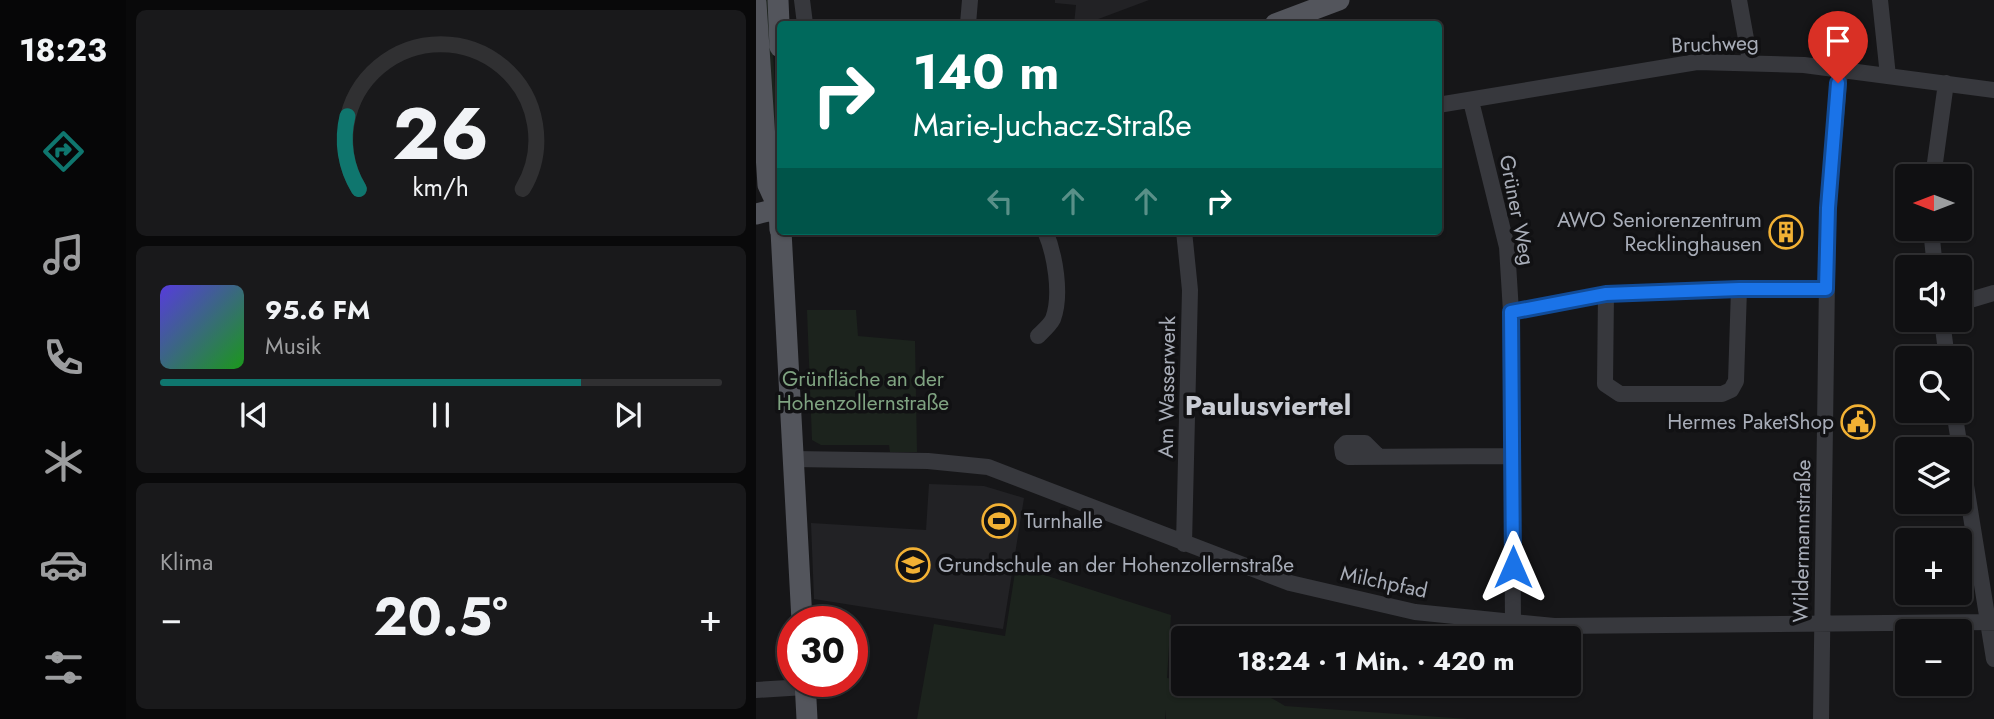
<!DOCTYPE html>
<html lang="de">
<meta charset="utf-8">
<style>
body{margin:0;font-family:Jost,sans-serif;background:#19191b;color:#f1f3f6;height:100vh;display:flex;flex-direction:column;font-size:26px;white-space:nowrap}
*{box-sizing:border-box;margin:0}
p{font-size:23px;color:#9c9d9f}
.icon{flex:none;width:38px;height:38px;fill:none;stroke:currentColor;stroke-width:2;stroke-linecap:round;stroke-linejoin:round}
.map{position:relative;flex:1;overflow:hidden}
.side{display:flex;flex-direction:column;gap:10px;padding:10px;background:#09090a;width:630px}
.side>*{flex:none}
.guide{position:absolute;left:21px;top:21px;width:665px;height:214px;border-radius:7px;box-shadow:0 2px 5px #0004,0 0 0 2px #303032;background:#00695c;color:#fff;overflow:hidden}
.needle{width:46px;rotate:270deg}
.fabs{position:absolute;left:1139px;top:164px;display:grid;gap:14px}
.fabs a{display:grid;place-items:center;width:77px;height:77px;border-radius:7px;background:#101012;box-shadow:0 2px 5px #0004,0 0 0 2px #303032;font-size:35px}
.speed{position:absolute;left:21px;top:606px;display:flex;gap:14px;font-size:35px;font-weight:700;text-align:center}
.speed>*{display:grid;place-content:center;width:91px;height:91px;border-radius:50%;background:#101012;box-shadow:0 2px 5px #0004,0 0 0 2px #303032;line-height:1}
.speed .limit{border:10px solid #d22;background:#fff;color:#111}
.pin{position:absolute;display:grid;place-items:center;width:60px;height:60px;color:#fff;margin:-72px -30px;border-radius:50% 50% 50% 0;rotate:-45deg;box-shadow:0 0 7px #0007}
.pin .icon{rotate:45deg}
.me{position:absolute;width:77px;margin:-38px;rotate:0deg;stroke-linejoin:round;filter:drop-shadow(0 0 5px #0008)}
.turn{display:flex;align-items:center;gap:24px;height:147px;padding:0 21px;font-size:32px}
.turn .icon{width:91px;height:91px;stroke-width:2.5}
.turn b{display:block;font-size:49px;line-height:60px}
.lanes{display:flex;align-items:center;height:66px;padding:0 21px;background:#0003;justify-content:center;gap:35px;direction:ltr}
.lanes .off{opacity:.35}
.big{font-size:52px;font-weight:700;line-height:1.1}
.side .card{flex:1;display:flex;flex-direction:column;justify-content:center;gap:10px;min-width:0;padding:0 24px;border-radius:10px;background:#19191b}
.side .dial{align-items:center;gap:0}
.dial svg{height:182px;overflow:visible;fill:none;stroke:#303032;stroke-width:7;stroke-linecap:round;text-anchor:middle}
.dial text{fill:#f1f3f6;stroke:none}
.song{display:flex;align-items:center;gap:21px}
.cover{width:84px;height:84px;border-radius:10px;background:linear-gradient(135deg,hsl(250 70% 55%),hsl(120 70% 35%))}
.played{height:7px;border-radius:4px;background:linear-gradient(90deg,#0f766e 75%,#303032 75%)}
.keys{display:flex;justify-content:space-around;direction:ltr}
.heat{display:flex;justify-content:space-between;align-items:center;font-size:38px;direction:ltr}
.trip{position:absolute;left:415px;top:626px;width:410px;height:70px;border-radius:7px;background:#101012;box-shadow:0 2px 5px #0004,0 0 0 2px #303032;font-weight:700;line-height:70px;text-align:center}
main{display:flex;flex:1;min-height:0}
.menu{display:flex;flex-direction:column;width:126px;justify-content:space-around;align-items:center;background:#060607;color:#9c9d9f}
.menu .icon{width:49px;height:49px}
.menu .active{color:#0f766e}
.menu b{font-size:32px;color:#f1f3f6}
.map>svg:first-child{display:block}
.built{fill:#222225}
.green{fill:#1c231d}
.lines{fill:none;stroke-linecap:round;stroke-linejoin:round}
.minor{stroke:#37383d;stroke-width:16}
.major{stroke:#53555c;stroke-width:21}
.route-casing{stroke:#114b97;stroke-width:18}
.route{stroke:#1a73e8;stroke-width:12}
.labels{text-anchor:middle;stroke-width:7;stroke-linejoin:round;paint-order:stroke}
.street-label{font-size:21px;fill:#a8adb8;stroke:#111113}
.poi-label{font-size:21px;fill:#a8adb8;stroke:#111113;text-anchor:end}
.park-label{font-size:21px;fill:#7fa381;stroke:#111113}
.district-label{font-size:28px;font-weight:bold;fill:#c9ccd4;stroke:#111113}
</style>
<main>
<nav class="menu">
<b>18:23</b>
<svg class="icon active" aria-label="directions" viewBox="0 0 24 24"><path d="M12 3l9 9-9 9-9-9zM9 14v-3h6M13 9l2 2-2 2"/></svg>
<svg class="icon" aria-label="music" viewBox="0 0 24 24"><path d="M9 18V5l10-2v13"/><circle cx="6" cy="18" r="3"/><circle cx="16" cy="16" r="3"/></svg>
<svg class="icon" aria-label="phone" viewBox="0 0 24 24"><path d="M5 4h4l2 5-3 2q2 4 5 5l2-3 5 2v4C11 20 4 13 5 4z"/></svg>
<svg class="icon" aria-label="climate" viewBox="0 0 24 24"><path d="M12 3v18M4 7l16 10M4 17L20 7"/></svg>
<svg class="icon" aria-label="car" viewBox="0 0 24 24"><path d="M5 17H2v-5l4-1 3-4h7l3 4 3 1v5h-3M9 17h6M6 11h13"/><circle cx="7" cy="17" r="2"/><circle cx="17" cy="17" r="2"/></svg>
<svg class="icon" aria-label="filters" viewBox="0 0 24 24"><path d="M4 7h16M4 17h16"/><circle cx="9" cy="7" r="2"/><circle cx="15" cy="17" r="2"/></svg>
</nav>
<section class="side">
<div class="card dial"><svg viewBox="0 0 100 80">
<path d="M14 69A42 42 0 1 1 86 69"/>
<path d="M14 69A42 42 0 0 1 9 37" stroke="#0f766e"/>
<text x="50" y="56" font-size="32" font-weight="700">26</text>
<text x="50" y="72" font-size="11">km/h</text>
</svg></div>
<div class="card">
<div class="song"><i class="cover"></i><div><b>95.6 FM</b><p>Musik</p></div></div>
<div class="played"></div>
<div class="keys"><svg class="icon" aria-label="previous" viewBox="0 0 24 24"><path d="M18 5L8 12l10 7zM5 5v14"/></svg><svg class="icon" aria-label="pause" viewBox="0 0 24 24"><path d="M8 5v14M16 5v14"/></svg><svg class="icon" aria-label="next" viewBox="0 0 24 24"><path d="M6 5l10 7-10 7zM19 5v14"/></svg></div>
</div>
<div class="card"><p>Klima</p>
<div class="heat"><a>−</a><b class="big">20.5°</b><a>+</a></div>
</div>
</section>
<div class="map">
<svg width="1238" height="719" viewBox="0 0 1238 719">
<rect width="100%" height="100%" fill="#161618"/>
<path class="built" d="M299 0H393L329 24H318L320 5 299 3Z
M173 484 228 486 268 498 247 629 58 599 55 523 170 530Z"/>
<path class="green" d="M8 0H14L24 175H20Z
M51 310H100L102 336 159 341 161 452H134L133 445H65L56 440Z
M260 566 415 615 411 678 427 680V684L469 686 479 694C500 691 511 694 529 706L712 719H410V710L409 719H161L178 624 249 636Z"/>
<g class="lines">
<path class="minor" d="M46 0 49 24
M983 0 994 61
M1124 0 1132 76
M212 24 214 0
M715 101 751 247 755 312 757 623
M682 105 941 62 1048 65 1238 90
M1177 177 1190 83
M1175 229 1179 268
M850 294 849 384 864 394H966L975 390 980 381 983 289
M1204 303 1238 293
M755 312 850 294 983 289H1070
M1186 320 1191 359
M282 336C287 331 294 325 297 319 306 295 299 254 289 231
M1198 411 1238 659
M622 456 609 443H590L586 447 587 454 592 457 756 456
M37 459 172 461 232 467 534 583 659 612 798 626 1238 622
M428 544 434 290 428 231
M0 690 49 687
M1065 719 1072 208 1084 70"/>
<path class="major" d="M22 0 24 47
M0 3 12 185 23 209 24 230
M519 24 583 0
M0 214 24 208
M25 231 46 621
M49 681 51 719"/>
</g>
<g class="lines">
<defs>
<path id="route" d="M757 567 755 312 850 294 983 289H1070L1072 208 1082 83"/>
</defs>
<use href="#route" class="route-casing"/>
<use href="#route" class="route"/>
</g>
<defs>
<symbol id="building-ring" viewBox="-11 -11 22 22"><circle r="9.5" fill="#111113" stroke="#f2b134" stroke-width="1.5"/><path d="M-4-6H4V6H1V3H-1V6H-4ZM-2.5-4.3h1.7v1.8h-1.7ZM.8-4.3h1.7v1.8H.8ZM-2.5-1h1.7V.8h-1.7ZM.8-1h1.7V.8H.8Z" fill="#f2b134"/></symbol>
<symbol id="civic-ring" viewBox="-11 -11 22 22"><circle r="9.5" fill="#111113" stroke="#f2b134" stroke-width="1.5"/><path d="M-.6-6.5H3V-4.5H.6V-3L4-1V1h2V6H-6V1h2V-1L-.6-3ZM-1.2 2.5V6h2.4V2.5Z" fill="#f2b134"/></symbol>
<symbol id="stadium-ring" viewBox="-11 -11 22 22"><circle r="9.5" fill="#111113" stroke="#f2b134" stroke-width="1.5"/><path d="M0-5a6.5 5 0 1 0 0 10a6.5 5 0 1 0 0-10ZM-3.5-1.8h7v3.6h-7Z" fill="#f2b134"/></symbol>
<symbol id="school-ring" viewBox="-11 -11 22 22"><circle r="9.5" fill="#111113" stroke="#f2b134" stroke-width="1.5"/><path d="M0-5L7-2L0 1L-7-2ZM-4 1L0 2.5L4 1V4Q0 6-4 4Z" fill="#f2b134"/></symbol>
</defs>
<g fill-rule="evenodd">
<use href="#building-ring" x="1011" y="213" width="38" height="38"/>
<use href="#civic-ring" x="1083" y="403" width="38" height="38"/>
<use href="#stadium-ring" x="224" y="502" width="38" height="38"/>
<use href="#school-ring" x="138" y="546" width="38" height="38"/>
</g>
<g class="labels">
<g class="street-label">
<text transform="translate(959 44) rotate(-2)" y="7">Bruchweg</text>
<text transform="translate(761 210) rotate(79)" y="7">Grüner Weg</text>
<text transform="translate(411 387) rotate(-89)" y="7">Am Wasserwerk</text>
<text transform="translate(1046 541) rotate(-89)" y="7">Wildermannstraße</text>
<text transform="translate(628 582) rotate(12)" y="7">Milchpfad</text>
</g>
<g class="poi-label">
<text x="1006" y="227">AWO Seniorenzentrum<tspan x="1006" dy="24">Recklinghausen</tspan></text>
<text x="1078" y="429">Hermes PaketShop</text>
<text x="268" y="528" text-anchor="start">Turnhalle</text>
<text x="182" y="572" text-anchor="start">Grundschule an der Hohenzollernstraße</text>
</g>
<g class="park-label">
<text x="107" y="386">Grünfläche an der<tspan x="107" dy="24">Hohenzollernstraße</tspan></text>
</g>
<g class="district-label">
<text x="512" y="415">Paulusviertel</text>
</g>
</g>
</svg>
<div class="fabs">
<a><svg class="needle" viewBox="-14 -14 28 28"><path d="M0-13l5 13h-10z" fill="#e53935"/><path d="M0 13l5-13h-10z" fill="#9c9d9f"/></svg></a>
<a><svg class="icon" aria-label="sound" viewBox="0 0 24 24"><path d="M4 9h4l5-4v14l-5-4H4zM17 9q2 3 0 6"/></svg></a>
<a><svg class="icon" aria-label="search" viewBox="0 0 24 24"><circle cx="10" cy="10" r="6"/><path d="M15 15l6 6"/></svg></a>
<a><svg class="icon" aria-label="layers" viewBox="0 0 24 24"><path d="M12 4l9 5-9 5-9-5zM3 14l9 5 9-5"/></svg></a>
<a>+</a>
<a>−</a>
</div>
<div class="speed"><div class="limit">30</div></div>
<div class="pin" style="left:1082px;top:83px;background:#d93025"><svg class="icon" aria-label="arrive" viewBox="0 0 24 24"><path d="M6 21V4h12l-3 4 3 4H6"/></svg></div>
<svg class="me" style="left:757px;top:567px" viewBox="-20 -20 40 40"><path d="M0-17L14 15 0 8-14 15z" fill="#1a73e8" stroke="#fff" stroke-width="4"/></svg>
<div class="trip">18:24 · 1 Min. · 420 m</div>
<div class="guide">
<div class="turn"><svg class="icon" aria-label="right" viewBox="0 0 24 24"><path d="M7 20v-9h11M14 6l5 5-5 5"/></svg><div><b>140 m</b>Marie-Juchacz-Straße</div></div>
<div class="lanes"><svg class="icon off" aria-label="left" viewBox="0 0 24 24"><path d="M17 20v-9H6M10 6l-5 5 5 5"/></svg><svg class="icon off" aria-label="ahead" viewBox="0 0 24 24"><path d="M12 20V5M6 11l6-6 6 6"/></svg><svg class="icon off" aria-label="ahead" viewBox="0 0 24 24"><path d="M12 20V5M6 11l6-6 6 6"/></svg><svg class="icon" aria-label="right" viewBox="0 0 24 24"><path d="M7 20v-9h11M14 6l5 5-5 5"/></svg></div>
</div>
</div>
</main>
